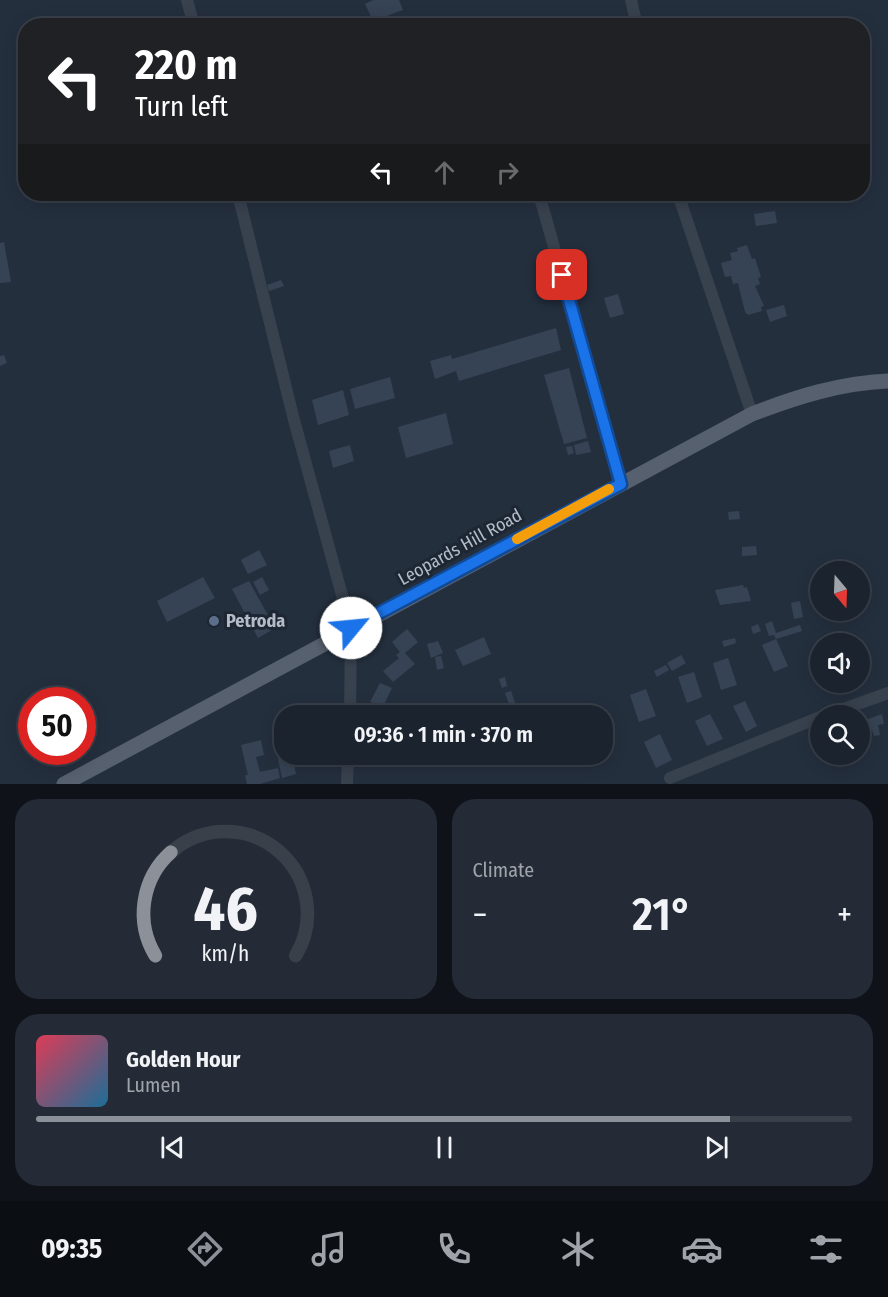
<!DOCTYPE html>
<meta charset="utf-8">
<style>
body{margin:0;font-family:"Fira Sans Condensed",sans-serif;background:#242b36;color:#f1f3f6;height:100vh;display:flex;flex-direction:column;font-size:22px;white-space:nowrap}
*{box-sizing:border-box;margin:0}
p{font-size:20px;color:#a0a4aa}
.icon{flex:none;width:33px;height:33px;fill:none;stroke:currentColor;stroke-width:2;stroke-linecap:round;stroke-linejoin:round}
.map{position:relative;height:784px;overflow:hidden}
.sheet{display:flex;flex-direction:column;gap:15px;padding:15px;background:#0f1319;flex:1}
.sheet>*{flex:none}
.hud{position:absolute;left:18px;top:18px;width:852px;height:183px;border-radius:24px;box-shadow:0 3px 15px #0003,0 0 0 2px #39404a;background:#202124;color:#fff;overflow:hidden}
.needle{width:39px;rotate:161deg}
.buttons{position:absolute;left:810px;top:561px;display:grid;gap:12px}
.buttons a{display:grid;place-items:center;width:60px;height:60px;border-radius:50%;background:#1b232e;box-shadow:0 3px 15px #0003,0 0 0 2px #39404a;font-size:30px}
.speed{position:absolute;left:18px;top:687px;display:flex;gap:12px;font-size:30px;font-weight:700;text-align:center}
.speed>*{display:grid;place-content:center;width:78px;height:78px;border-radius:50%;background:#1b232e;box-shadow:0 3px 15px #0003,0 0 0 2px #39404a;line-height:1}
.speed .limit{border:9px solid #d22;background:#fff;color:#111}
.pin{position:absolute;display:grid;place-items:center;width:51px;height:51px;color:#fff;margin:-26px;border-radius:12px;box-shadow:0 3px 9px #0006}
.me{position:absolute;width:66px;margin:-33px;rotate:62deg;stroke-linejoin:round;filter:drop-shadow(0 0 4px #0008)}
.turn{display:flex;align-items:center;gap:21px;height:126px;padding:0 18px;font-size:27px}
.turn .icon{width:78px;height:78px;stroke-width:2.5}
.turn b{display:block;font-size:42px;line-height:51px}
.lanes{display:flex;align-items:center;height:57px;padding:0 18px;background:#0003;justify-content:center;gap:30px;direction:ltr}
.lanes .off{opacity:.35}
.big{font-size:45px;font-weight:600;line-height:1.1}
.sheet .card{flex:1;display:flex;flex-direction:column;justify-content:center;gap:9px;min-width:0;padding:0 21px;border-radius:24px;background:#242b36}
.sheet .dial{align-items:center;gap:0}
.dial svg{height:156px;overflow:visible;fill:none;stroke:#39404a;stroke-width:7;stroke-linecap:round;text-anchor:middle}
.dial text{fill:#f1f3f6;stroke:none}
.song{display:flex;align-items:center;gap:18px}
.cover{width:72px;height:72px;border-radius:9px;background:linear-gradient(135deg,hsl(350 70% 55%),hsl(200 70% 35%))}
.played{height:6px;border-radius:3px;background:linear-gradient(90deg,#8c9099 85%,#39404a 85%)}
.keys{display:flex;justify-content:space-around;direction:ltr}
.heat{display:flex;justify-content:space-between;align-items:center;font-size:33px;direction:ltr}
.sheet .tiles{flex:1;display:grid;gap:15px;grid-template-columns:1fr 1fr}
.card:last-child{grid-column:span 2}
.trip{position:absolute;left:274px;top:705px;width:339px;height:60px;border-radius:24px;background:#1b232e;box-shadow:0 3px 15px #0003,0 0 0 2px #39404a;font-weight:600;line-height:60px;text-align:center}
.menu{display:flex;height:96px;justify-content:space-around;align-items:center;background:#0b0e12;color:#a0a4aa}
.menu .icon{width:42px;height:42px}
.menu .current{color:#8c9099}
.menu b{font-size:27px;color:#f1f3f6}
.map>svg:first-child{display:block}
.building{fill:#364354}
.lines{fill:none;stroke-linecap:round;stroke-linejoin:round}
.minor{stroke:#38414e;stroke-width:12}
.major{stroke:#56606e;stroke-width:15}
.route-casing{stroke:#114b97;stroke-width:15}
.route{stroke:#1a73e8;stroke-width:10}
.slow{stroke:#f59e0b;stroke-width:10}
.service-dot{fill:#5c6f8a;stroke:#1d2633;stroke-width:2}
.labels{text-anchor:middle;stroke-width:6;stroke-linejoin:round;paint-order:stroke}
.street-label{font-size:18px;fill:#b4bcc9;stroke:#1d2633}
.poi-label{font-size:18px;font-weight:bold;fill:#b4bcc9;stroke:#1d2633;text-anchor:start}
</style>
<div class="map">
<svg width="888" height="784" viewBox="0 0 888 784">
<rect width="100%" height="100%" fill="#242f3e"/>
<path class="building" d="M373 0H399L403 10 373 21 365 4Z
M862 45 872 72 862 75Z
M775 211 777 223 756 226 754 214Z
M4 242 11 282 0 283V243Z
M747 245 752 259 755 258 761 277 758 278 760 284 755 286 764 306 761 307 762 311 748 315 745 312 738 283 733 284 731 276 725 277 721 263 732 260 730 253 738 251 737 248Z
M281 280 284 286 269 291 267 285Z
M618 294 624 314 610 318 604 298Z
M784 305 787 316 770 322 766 310Z
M556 328 561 350 459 381 456 371 435 379 430 361 451 355 452 359Z
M4 355 7 363 0 366V356Z
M569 368 587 438 564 444 544 375Z
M390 377 395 398 355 409 350 389Z
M343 390 349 415 318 425 312 400Z
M446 413 453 444 406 458 398 427Z
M588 441 591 452 576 455 574 445Z
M350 445 354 461 333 468 329 451Z
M572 446 574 453 568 455 566 447Z
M739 511 740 519 729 520 728 512Z
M756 546 757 555 742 556V547Z
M259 550 267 565 248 574 241 560Z
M203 577 215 598 167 622 157 601Z
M262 577 269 590 260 595 253 582Z
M867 577 872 591 860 595V579Z
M249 581 275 628 258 638 232 589Z
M743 585 744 588 747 587 751 601 720 605 715 590Z
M800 601 803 617 794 619 791 603Z
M772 621 776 633 800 625 802 631 776 639 774 635 769 636 765 624Z
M758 624 761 631 753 634 751 627Z
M407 629 418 642 405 653 415 664 393 682 383 671 399 658 396 655 400 652 392 642Z
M484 637 491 654 463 666 455 650Z
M735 638 736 643 724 647 722 641Z
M776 639 788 666 774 672 762 645Z
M438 641 443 653 431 658 427 644Z
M681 655 686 663 672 671 667 663Z
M441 656 444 668 437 670 435 657Z
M728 658 737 685 721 690 713 663Z
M666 665 669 670 657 677 654 671Z
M694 672 702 697 687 703 678 677Z
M505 677 507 686 502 688 499 679Z
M380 683 392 688 383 707 370 702Z
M646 689 656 716 639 722 630 695Z
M511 691 518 711 512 713 505 693Z
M745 701 757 726 746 732 733 706Z
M466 706 470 716H446Z
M508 708 510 712 502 716 500 712Z
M710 714 723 739 707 746 695 721Z
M882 714 884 724 878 725 880 735 874 736 872 730 860 733V722Z
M660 734 672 760 656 768 644 742Z
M285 737V754H292L296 774 282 778 277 754 284 752 277 738Z
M261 740 264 755 256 757 260 772 278 768 280 778 260 784H247L245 775H248L241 745Z"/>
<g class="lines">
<path class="minor" d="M187 0 194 26
M631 0 637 26
M495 25V26
M238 194 294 420 351 628 350 716
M539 194 621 484
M678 194 752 414
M824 716 888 693
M670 778 820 717
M347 784 348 754"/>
<path class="major" d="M64 784 752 414C796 397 840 383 888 381"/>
</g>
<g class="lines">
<defs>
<path id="route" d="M351 628 621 484 562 275"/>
</defs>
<use href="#route" class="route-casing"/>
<use href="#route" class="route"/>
<path class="slow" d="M517 539 609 489"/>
</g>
<circle class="service-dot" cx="214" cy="621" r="6"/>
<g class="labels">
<g class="street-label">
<text transform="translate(460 547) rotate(-29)" y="6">Leopards Hill Road</text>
</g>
<g class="poi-label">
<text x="226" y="627">Petroda</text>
</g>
</g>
</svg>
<div class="buttons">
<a><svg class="needle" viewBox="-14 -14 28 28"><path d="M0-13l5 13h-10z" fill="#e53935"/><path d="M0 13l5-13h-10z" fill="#a0a4aa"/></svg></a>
<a><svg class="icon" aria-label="sound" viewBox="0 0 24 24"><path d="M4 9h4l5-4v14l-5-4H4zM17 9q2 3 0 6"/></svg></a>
<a><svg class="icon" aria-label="search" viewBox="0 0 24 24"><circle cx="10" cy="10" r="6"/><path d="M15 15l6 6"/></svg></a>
</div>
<div class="speed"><div class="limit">50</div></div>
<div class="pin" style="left:562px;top:275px;background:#d93025"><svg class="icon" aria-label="arrive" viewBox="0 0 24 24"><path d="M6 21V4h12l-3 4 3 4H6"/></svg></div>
<svg class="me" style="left:351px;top:628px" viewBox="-20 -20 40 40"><circle r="19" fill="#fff"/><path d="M0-13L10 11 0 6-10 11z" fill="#1a73e8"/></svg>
<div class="trip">09:36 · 1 min · 370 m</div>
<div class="hud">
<div class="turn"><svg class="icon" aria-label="left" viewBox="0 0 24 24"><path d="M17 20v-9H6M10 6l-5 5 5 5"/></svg><div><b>220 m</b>Turn left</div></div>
<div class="lanes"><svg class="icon" aria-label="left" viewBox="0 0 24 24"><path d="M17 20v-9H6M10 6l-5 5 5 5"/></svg><svg class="icon off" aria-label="ahead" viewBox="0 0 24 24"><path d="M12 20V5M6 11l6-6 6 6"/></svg><svg class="icon off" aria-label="right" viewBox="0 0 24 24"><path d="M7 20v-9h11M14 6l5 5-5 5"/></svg></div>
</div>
</div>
<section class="sheet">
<div class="tiles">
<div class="card dial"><svg viewBox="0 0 100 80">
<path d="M14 69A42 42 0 1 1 86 69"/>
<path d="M14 69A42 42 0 0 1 22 16" stroke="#8c9099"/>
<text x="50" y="56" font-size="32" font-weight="700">46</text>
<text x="50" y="72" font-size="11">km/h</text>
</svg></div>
<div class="card"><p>Climate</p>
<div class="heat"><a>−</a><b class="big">21°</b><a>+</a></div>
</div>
<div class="card">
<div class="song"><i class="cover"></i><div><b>Golden Hour</b><p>Lumen</p></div></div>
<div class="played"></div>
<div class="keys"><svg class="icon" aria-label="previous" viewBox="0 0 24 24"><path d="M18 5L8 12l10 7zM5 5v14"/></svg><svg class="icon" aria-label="pause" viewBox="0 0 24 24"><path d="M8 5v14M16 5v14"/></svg><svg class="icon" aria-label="next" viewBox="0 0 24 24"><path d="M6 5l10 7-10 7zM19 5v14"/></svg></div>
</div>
</div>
</section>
<nav class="menu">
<b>09:35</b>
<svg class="icon current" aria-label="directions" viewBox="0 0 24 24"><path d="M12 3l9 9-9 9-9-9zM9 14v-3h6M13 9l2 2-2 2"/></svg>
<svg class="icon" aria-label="music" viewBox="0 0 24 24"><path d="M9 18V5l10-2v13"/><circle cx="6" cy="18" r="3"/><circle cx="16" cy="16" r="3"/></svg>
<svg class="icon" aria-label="phone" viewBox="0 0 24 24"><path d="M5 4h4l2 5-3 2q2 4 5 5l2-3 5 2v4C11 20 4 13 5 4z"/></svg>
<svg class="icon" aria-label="climate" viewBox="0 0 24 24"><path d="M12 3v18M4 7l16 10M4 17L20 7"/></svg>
<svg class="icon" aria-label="car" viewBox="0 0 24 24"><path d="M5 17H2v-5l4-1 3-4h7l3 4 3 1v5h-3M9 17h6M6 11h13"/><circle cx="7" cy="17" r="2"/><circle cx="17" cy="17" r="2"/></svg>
<svg class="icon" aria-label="filters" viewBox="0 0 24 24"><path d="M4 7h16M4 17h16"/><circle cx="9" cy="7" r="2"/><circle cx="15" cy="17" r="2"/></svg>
</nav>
